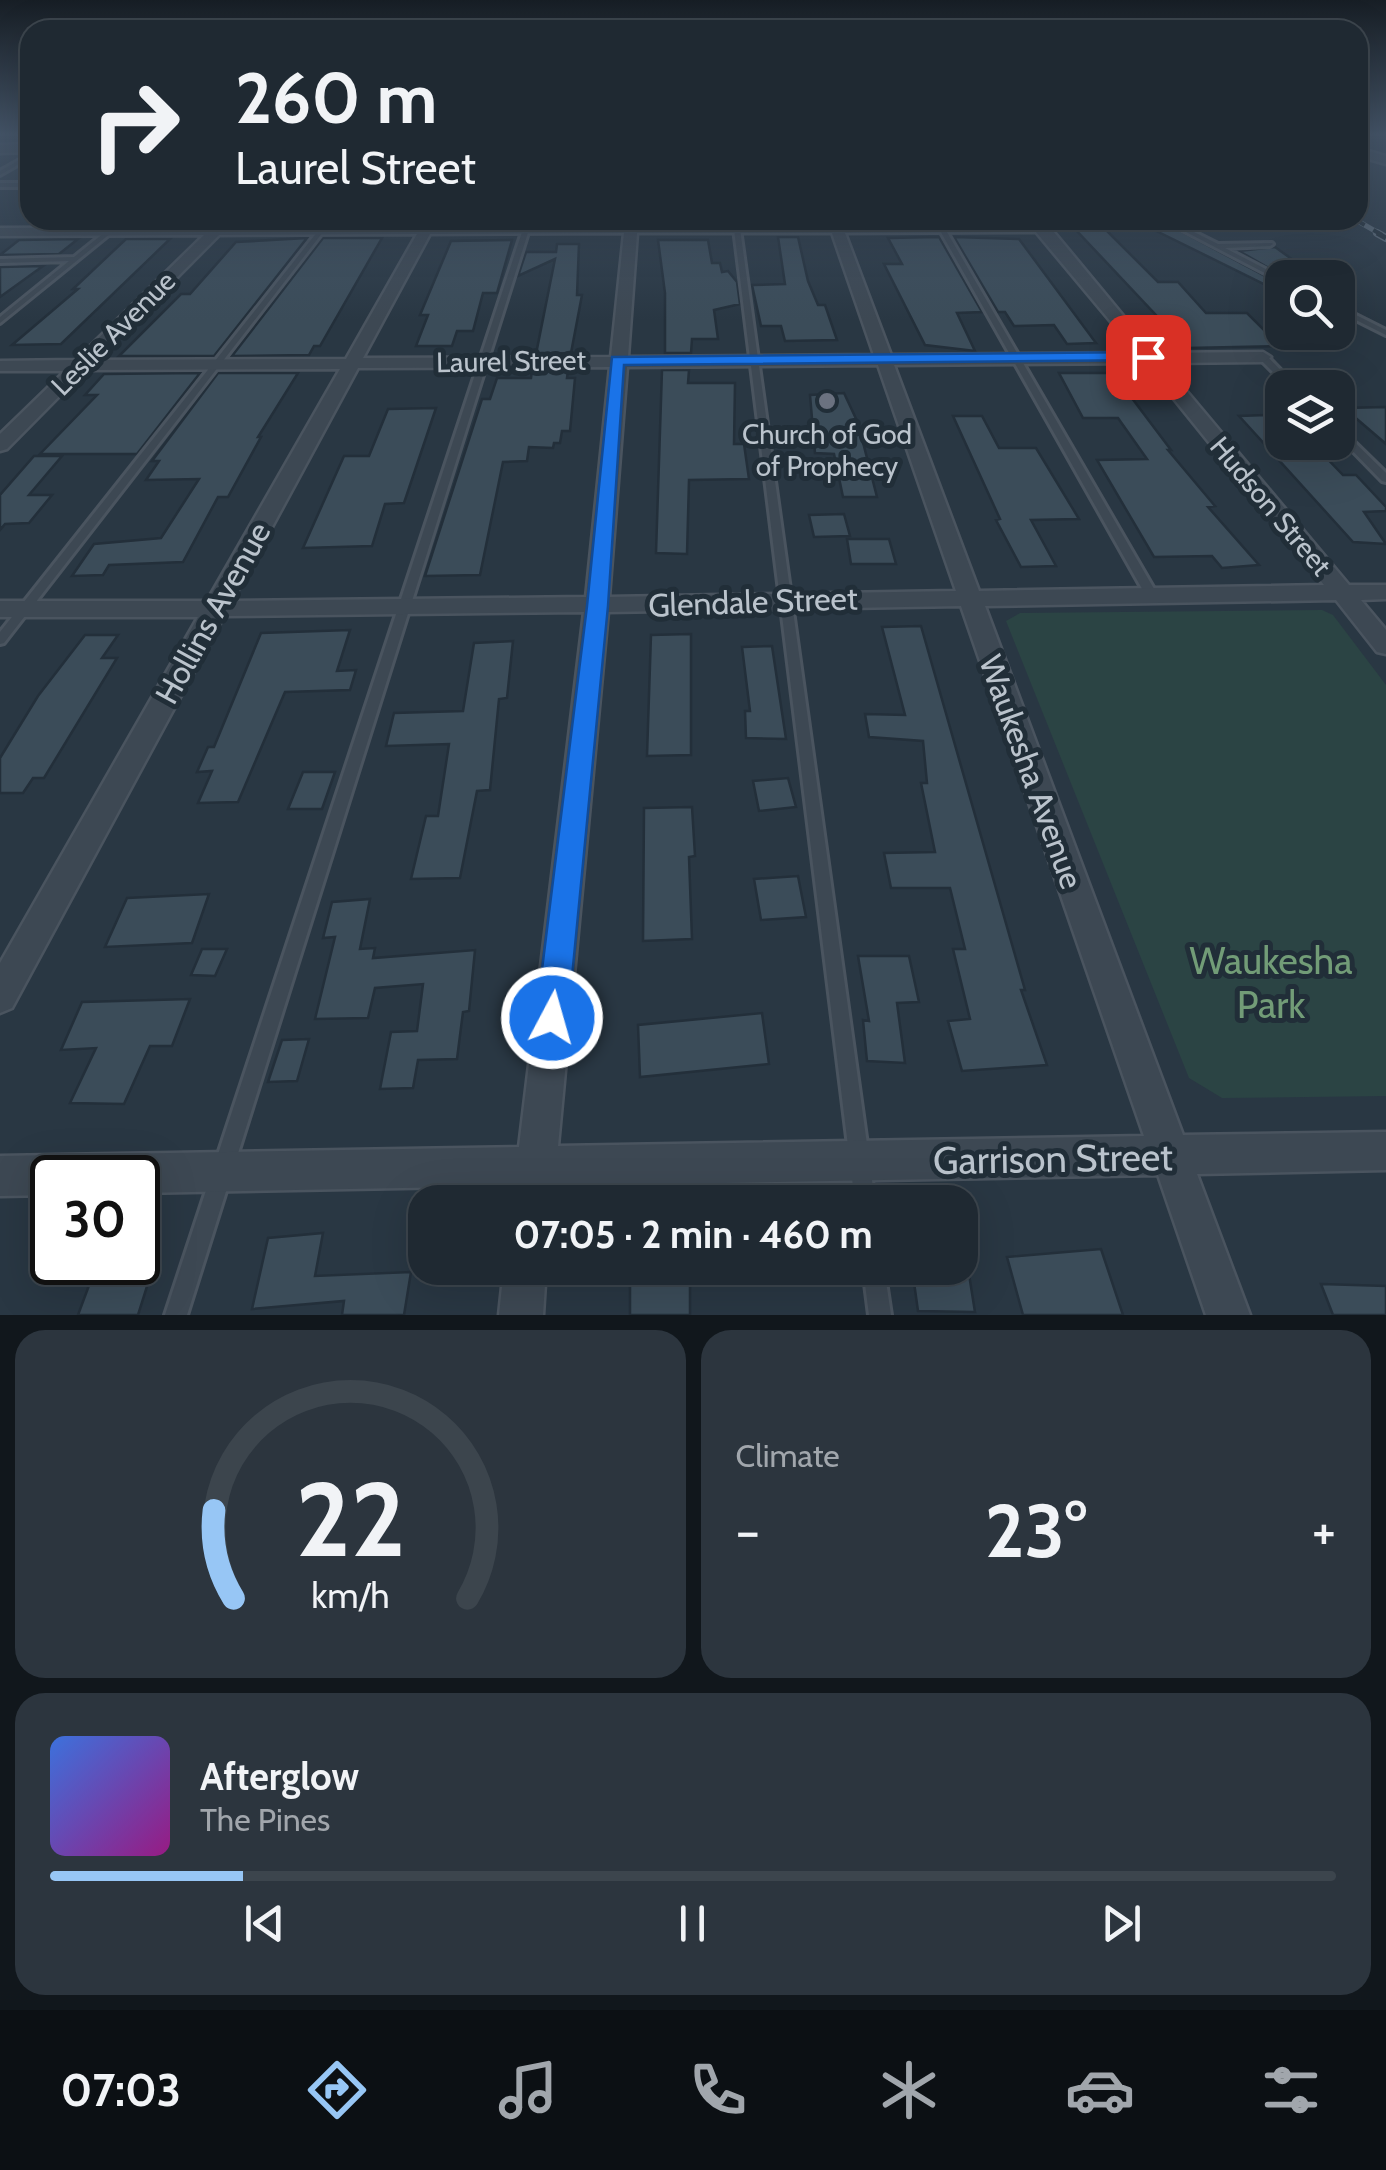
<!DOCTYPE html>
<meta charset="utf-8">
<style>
body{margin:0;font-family:Cabin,sans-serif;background:#2c353e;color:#f1f3f6;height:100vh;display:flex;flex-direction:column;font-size:38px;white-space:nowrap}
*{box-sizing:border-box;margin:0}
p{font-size:32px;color:#a1a6ac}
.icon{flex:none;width:55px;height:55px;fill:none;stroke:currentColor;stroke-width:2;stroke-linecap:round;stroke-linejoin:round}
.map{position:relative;height:1315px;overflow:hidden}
.drawer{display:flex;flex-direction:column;gap:15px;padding:15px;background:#11171c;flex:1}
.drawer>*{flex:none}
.banner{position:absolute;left:20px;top:20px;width:1348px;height:210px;border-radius:30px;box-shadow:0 10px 40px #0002,0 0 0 2px #3c454d;background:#1f2932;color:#f1f3f6;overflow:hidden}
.buttons{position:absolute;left:1265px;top:260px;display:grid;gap:20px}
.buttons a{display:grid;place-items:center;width:90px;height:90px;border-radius:20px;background:#1f2932;box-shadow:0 10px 40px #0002,0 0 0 2px #3c454d;font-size:50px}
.speed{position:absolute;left:30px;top:1155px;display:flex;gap:20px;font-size:50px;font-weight:700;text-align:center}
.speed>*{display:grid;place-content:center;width:130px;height:130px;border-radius:50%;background:#1f2932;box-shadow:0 10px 40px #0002,0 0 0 2px #3c454d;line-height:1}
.speed .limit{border:5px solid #111;border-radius:15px;background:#fff;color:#111}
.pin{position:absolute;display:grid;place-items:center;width:85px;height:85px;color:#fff;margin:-42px;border-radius:20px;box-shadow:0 5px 15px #0006}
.me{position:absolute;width:110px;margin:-55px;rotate:6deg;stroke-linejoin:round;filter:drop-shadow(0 0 8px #0008)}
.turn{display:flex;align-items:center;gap:35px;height:210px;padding:0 50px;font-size:45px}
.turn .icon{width:130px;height:130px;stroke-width:2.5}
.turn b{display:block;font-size:70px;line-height:85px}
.big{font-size:75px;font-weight:700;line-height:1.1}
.drawer .card{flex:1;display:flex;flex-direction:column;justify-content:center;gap:15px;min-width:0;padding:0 35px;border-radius:30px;background:#2c353e}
.drawer .dial{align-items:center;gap:0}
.dial svg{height:260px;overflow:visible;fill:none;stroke:#3c454d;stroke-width:7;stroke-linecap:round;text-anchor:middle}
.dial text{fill:#f1f3f6;stroke:none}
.song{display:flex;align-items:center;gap:30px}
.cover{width:120px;height:120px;border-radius:15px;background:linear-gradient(135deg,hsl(220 70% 55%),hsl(310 70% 35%))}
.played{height:10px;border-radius:5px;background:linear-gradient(90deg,#97c6f5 15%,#3c454d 15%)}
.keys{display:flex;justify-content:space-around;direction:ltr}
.heat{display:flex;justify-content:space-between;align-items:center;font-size:55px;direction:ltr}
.drawer .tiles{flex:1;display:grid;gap:15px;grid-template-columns:1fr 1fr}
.card:last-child{grid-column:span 2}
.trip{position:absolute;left:408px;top:1185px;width:570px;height:100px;border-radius:30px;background:#1f2932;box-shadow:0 10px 40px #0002,0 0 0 2px #3c454d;font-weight:700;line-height:100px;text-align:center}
.tab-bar{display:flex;height:160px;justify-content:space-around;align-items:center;background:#0c1014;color:#a1a6ac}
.tab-bar .icon{width:70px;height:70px}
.tab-bar .on{color:#97c6f5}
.tab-bar b{font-size:45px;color:#f1f3f6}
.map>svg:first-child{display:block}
.green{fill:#2b4444}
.building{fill:#3b4c59;stroke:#232f3a;stroke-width:2.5}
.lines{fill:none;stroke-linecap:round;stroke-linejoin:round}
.service-casing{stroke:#4a545f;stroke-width:6}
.minor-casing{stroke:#4a545f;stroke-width:5}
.tertiary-casing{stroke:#4a545f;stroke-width:5}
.service{fill:#3d4853;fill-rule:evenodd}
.minor{fill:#3d4853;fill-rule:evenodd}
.tertiary{fill:#3d4853;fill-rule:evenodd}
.rail-far1-casing{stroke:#5f6d7a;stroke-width:5}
.rail-casing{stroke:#5f6d7a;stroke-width:8}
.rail-far1{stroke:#212e38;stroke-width:4;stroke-dasharray:10;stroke-linecap:butt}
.rail{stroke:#212e38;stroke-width:5;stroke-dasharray:14;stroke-linecap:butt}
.route{fill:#1a73e8;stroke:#114b97;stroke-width:2.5}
.worship-dot{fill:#6b7280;stroke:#212e38;stroke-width:4}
.labels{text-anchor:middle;stroke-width:10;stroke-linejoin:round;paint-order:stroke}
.far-street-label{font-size:28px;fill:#bac3cc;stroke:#212e38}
.far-poi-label{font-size:28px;fill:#bac3cc;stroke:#212e38}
.street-label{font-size:32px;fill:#bac3cc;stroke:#212e38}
.near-park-label{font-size:38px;fill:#729c77;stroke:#212e38}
.near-street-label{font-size:38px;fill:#bac3cc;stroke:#212e38}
</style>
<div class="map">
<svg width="1386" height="1315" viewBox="0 0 1386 1315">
<rect width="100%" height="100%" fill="#293743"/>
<path class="green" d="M1322 610 1333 615 1386 685V1096L1222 1098 1189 1078 1006 621 1020 613Z"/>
<path class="building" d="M1134 220H1160L1282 285V293Z
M1104 228 1158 282H1178L1206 313H1247L1280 346 1187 348 1075 229Z
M778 237H798L808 281 818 305H825L837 340 785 341 781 326H761L752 285 785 284Z
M939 237 982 312 957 313 975 351 925 345 884 264H902L888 238Z
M954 237 1019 239 1096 343 1067 344 1054 325 1014 326 1005 312H998Z
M307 238 214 356H119L181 294H190L236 242Z
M323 238H382L320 346H314L309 355 232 356Z
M78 239 59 254 0 255 19 240Z
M126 239H170L61 344 12 345 78 289H73Z
M512 240 497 293H483L473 331H457L452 346H416L428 315H420L451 241Z
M658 240H708L712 263H720L722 272 728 271 737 282 740 304 714 310 718 339H692L691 353H665V293Z
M557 244H579L577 295H582L571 353 536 354 555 259 518 276 526 252H556Z
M1275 247 1318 278H1286L1239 251Z
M43 266 0 297V267Z
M662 370H689L688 383H735L734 444H744L749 479 689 480 687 554 656 553Z
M532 371H568L567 378H575L570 431H562L560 443H554L553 448 529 447 527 461 503 462 480 575 425 576 482 399H490L497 378H531Z
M200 373 137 454H40L97 395H85L104 374Z
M218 373H298L258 437H261L228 497H218L183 562 109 565 103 575 72 576 94 544 161 538 199 479 146 480 159 461H152Z
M1059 373H1113L1171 450H1168L1215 506 1208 507 1259 565 1222 568 1212 556 1154 557 1097 460 1147 459 1118 418H1083Z
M844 393 858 423 877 497H843L834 454 815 453 810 395Z
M1386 407V444L1344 408Z
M436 408 404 503 385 504 372 546 303 548 344 456H369L388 409Z
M1266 415 1282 432V444H1313L1343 475H1356L1386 507V511L1364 512 1386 544 1353 542 1239 416Z
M953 416H982L999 448H1036L1079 519 1031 520 1056 566 1021 567 996 520 1000 519Z
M34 456H62L29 495H52L29 523 5 524 0 530V495Z
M844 514 850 536 814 537 809 515Z
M847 539H889L896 564H851Z
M921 626 1025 990H1021L1047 1065 962 1071 948 1021 970 1019 953 949H965L950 888H891L884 853 935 852 921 783H927L923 741 869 737 865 714 905 715 882 627Z
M350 630 337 671 356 670 350 690 285 692 238 802 198 803 212 771 197 772 208 747H214L261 633Z
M691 634V755L647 756 651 635Z
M85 635H118L102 658H117L44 778H33L23 793H0V758L38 696Z
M513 641 507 698 499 699 490 790 477 791 460 878 411 879 426 816H438L449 744 386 746 394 713 463 711 474 643Z
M772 646 786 739 746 738 745 711H750L742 647Z
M303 772H335L322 809H288Z
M788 778 796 807 759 811 753 781Z
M692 807 695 856 689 857 692 939 643 941 644 808Z
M798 876 806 917 761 920 754 879Z
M209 894 192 943 105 947 127 898Z
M370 899 360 949 375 948 373 958 475 950 469 1011 463 1012 457 1059 418 1060 413 1088 380 1089 391 1032 417 1031 423 984 375 988 368 1018 315 1019 335 937 323 938 332 902Z
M202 949H227L215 976 191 975Z
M858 956H909L919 1002 897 1003 905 1063 867 1061 863 1020 869 1021Z
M190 999 172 1046H150L124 1104 70 1103 96 1048 61 1050 82 1002Z
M762 1013 769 1064 640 1077 638 1025Z
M309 1039 297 1081 268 1082 282 1040Z
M323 1233 315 1276 411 1272 404 1315H342L344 1301 252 1309 268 1238Z
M1101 1249 1123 1315H1023L1007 1257Z
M912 1268H968L975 1312 918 1311Z
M690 1274V1315H630V1276Z
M150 1277 138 1315H78L91 1280Z
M1321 1284 1386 1286V1315H1333Z"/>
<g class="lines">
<defs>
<path id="service" d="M30 154V158L0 175V171Z
M0 183H30V187H0Z
M120 220H127L0 323V317L69 261 0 263V259L74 257Z
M526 220H532L187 1315H165Z
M1163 220H1171L1181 225H1246L1244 228 1188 229 1218 244 1272 243 1273 244 1270 246 1225 248 1283 278 1282 282Z
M941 225 944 227 1157 594 1155 597H1147L1145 594 938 227Z
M737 227 740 229 875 1202H855L734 229Z
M318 231 323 232 4 643 0 644V632Z
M1338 306 1386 330V335L1338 311Z
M1260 355H1266L1298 388H1289L1260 359Z
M1338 428 1341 429 1386 473V482L1382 481 1338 436Z
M863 1268H884L891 1315H869Z"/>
<path id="minor" d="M626 220H638V226L1039 224 1053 231 1154 353 1263 352 1271 357 1263 362 1163 363 1349 585H1386V599L1361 600 1386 630V654L1377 652 1336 600 985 606 1183 1135 1386 1132V1170L1197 1174 1250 1315H1206L1158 1175 554 1186 552 1202H512L514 1186 138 1193V1178H52V1195L0 1196V1156L519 1147 584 612 224 616 12 1008 0 1013V963L198 617H0V601H207L340 369 85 370 7 449 0 451V434L65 371H0V361L76 360 204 235 0 236V228L212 227 220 223 226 227 625 226ZM1036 232 1137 353 891 355 845 233ZM624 233 611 357 363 358 430 234ZM637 233H832L874 355 628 357ZM417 234 346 359 95 360 219 235ZM1145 363 1324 585 979 591 894 365ZM878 365 956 591 609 597 627 367ZM610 367 586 597 232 601 358 368ZM961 606 1144 1136 558 1146 608 612Z
M504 1268H546L543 1315H499Z"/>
<path id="tertiary" d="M30 144V152L0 153V145Z
M1358 148 1386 156V164L1358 156Z"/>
</defs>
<use href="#service" class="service-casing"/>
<use href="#minor" class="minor-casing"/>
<use href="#tertiary" class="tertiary-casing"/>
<use href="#service" class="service"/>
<use href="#minor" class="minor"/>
<use href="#tertiary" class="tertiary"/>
<defs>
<path id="rail-far1" d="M1356 220 1382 235"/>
<path id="rail" d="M1377 233 1386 238"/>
</defs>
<use href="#rail-far1" class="rail-far1-casing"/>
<use href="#rail" class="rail-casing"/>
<use href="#rail-far1" class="rail-far1"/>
<use href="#rail" class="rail"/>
</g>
<linearGradient id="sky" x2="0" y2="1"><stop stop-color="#171e25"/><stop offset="0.42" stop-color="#435366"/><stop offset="1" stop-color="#435366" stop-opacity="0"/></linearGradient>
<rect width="1386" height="320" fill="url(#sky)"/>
<path class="route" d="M1148 352 1153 354V360L624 365 608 606 568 1018 563 1029 552 1034 541 1029 536 1018 587 606 612 357Z"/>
<circle class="worship-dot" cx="827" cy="401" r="10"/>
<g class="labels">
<g class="far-street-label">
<text transform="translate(113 333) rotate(-45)" y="10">Leslie Avenue</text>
<text transform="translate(511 361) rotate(-1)" y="10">Laurel Street</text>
<text transform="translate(1271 506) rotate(50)" y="10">Hudson Street</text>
</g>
<g class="far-poi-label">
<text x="827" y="444">Church of God<tspan x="827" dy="32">of Prophecy</tspan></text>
</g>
<g class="street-label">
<text transform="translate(753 602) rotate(-2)" y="11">Glendale Street</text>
<text transform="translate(213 613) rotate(-61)" y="11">Hollins Avenue</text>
<text transform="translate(1031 772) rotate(70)" y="11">Waukesha Avenue</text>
</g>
<g class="near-park-label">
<text x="1271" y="974">Waukesha<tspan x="1271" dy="44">Park</tspan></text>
</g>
<g class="near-street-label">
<text transform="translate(1053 1159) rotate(-1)" y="13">Garrison Street</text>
</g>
</g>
</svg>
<div class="buttons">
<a><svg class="icon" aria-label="search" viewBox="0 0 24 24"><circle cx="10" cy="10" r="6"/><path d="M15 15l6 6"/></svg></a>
<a><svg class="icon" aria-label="layers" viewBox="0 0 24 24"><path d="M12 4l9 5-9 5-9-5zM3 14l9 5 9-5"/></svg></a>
</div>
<div class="speed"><div class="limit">30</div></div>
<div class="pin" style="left:1148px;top:357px;background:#d93025"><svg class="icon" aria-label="arrive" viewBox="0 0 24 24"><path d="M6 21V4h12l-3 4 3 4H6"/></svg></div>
<svg class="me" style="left:552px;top:1018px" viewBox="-20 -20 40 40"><circle r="17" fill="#1a73e8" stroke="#fff" stroke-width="3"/><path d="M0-11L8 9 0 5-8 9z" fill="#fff"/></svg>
<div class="trip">07:05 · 2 min · 460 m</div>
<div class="banner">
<div class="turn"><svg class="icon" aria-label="right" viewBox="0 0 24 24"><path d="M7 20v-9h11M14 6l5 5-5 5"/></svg><div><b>260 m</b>Laurel Street</div></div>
</div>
</div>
<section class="drawer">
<div class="tiles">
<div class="card dial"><svg viewBox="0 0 100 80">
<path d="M14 69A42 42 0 1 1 86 69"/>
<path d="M14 69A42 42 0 0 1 8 42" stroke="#97c6f5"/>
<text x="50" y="56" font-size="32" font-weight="700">22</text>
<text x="50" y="72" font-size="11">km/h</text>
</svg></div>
<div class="card"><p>Climate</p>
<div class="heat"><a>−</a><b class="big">23°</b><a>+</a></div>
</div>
<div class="card">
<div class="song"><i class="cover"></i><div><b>Afterglow</b><p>The Pines</p></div></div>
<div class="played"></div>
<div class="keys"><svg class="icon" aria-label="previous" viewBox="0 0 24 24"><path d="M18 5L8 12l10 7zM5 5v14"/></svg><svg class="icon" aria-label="pause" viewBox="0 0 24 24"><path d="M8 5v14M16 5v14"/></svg><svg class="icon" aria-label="next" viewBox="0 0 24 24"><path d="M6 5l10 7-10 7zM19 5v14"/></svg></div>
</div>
</div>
</section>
<nav class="tab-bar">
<b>07:03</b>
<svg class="icon on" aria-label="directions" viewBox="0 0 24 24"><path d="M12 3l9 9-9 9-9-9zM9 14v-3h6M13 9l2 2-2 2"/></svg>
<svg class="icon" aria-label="music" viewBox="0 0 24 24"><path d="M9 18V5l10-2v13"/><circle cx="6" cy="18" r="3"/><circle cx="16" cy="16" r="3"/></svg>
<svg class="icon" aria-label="phone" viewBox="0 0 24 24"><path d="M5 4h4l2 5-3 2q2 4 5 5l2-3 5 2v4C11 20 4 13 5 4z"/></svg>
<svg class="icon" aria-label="climate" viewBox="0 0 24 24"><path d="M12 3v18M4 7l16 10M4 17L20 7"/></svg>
<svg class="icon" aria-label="car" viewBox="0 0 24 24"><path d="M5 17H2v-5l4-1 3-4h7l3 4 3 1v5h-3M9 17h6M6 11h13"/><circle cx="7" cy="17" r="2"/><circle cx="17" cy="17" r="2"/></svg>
<svg class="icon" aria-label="filters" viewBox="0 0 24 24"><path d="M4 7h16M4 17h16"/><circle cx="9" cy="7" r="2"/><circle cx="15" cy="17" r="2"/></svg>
</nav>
